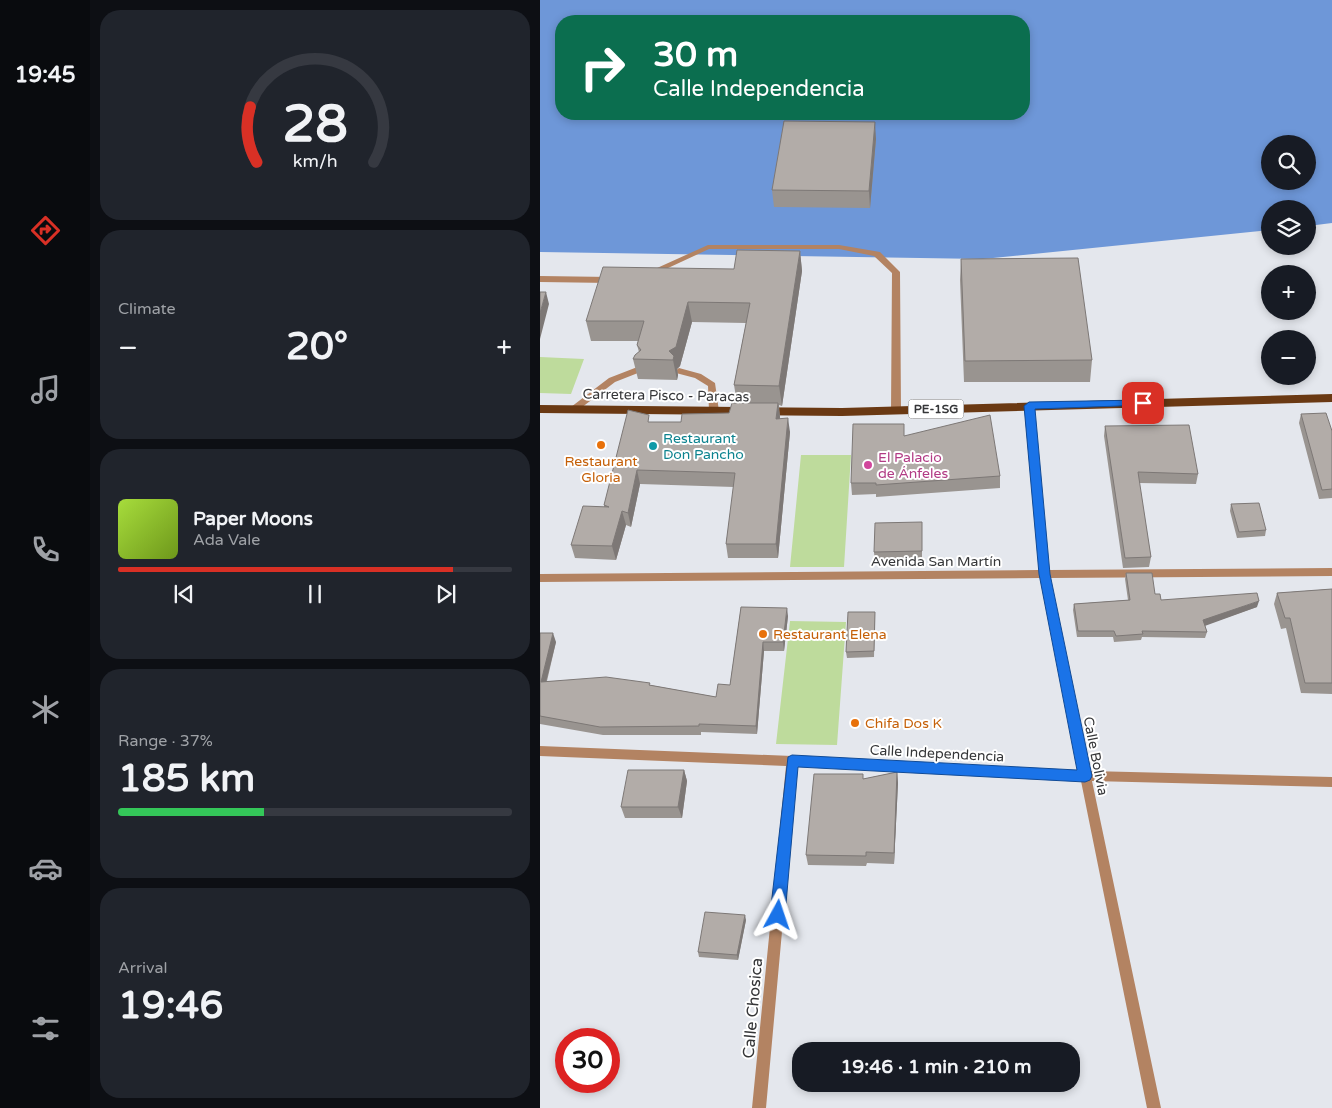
<!DOCTYPE html>
<meta charset="utf-8">
<style>
body{margin:0;font-family:"Varela Round",sans-serif;background:#20242c;color:#f1f3f6;height:100vh;display:flex;flex-direction:column;font-size:19px;white-space:nowrap}
*{box-sizing:border-box;margin:0}
p{font-size:16px;color:#9ea1a6}
.icon{flex:none;width:28px;height:28px;fill:none;stroke:currentColor;stroke-width:2;stroke-linecap:round;stroke-linejoin:round}
.map{position:relative;flex:1;overflow:hidden}
.drawer{display:flex;flex-direction:column;gap:10px;padding:10px;background:#0d0f14;width:450px}
.drawer>*{flex:none}
.top-card{position:absolute;left:15px;top:15px;width:475px;height:105px;border-radius:20px;box-shadow:0 2px 8px #0003;background:#0b6e4f;color:#fff;overflow:hidden}
.tools{position:absolute;left:721px;top:135px;display:grid;gap:10px}
.tools a{display:grid;place-items:center;width:55px;height:55px;border-radius:50%;background:#171b24;box-shadow:0 2px 8px #0003;font-size:25px}
.speed{position:absolute;left:15px;top:1028px;display:flex;gap:10px;font-size:25px;font-weight:700;text-align:center}
.speed>*{display:grid;place-content:center;width:65px;height:65px;border-radius:50%;background:#171b24;box-shadow:0 2px 8px #0003;line-height:1}
.speed .limit{border:8px solid #d22;background:#fff;color:#111}
.pin{position:absolute;display:grid;place-items:center;width:42px;height:42px;color:#fff;margin:-21px;border-radius:10px;box-shadow:0 2px 8px #0006}
.me{position:absolute;width:55px;margin:-28px;rotate:5deg;stroke-linejoin:round;filter:drop-shadow(0 0 4px #0008)}
.turn{display:flex;align-items:center;gap:18px;height:105px;padding:0 15px;font-size:22px}
.turn .icon{width:65px;height:65px;stroke-width:2.5}
.turn b{display:block;font-size:35px;line-height:42px}
.big{font-size:38px;font-weight:800;line-height:1.1}
.drawer .widget{flex:1;display:flex;flex-direction:column;justify-content:center;gap:8px;min-width:0;padding:0 18px;border-radius:20px;background:#20242c}
.drawer .dial{align-items:center;gap:0}
.dial svg{height:130px;overflow:visible;fill:none;stroke:#363941;stroke-width:7;stroke-linecap:round;text-anchor:middle}
.dial text{fill:#f1f3f6;stroke:none}
.song{display:flex;align-items:center;gap:15px}
.cover{width:60px;height:60px;border-radius:8px;background:linear-gradient(135deg,hsl(80 70% 55%),hsl(80 70% 35%))}
.played{height:5px;border-radius:2px;background:linear-gradient(90deg,#d93025 85%,#363941 85%)}
.keys{display:flex;justify-content:space-around;direction:ltr}
.heat{display:flex;justify-content:space-between;align-items:center;font-size:28px;direction:ltr}
.charge{height:8px;border-radius:4px;background:linear-gradient(90deg,#34c759 37%,#363941 0)}
.trip{position:absolute;left:252px;top:1042px;width:288px;height:50px;border-radius:20px;background:#171b24;box-shadow:0 2px 8px #0003;font-weight:800;line-height:50px;text-align:center}
main{display:flex;flex:1;min-height:0}
.tabs{display:flex;flex-direction:column;width:90px;justify-content:space-around;align-items:center;background:#090b0e;color:#9ea1a6}
.tabs .icon{width:35px;height:35px}
.tabs .current{color:#d93025}
.tabs b{font-size:22px;color:#f1f3f6}
.map>svg:first-child{display:block}
.green{fill:#bedb9c}
.water{fill:#6e97d8;fill-rule:evenodd}
.lines{fill:none;stroke-linecap:round;stroke-linejoin:round}
.lane{fill:#b38362;fill-rule:evenodd}
.street{fill:#b38362;fill-rule:evenodd}
.primary{fill:#6a3913;fill-rule:evenodd}
.wall{fill:#999490}
.shaded-wall{fill:#7d7876}
.building{fill:#b2aca8;stroke:#7d7876}
.route{fill:#1a73e8;stroke:#114b97}
.food-dot{fill:#e8710a;stroke:#fff;stroke-width:2}
.culture-dot{fill:#0f9aa8;stroke:#fff;stroke-width:2}
.hotel-dot{fill:#d1479c;stroke:#fff;stroke-width:2}
.labels{text-anchor:middle;stroke-width:4;stroke-linejoin:round;paint-order:stroke}
.shield{fill:#fff;stroke:#727274;stroke-width:1}
.shield-label{font-size:12px;font-weight:bold;fill:#353638}
.street-label{font-size:14px;fill:#353638;stroke:#fff}
.culture-label{font-size:14px;fill:#0d838f;stroke:#fff;text-anchor:start}
.hotel-label{font-size:14px;fill:#b23c85;stroke:#fff;text-anchor:start}
.food-label{font-size:14px;fill:#c56008;stroke:#fff;text-anchor:start}
.near-street-label{font-size:16px;fill:#353638;stroke:#fff}
</style>
<main>
<nav class="tabs">
<b>19:45</b>
<svg class="icon current" aria-label="directions" viewBox="0 0 24 24"><path d="M12 3l9 9-9 9-9-9zM9 14v-3h6M13 9l2 2-2 2"/></svg>
<svg class="icon" aria-label="music" viewBox="0 0 24 24"><path d="M9 18V5l10-2v13"/><circle cx="6" cy="18" r="3"/><circle cx="16" cy="16" r="3"/></svg>
<svg class="icon" aria-label="phone" viewBox="0 0 24 24"><path d="M5 4h4l2 5-3 2q2 4 5 5l2-3 5 2v4C11 20 4 13 5 4z"/></svg>
<svg class="icon" aria-label="climate" viewBox="0 0 24 24"><path d="M12 3v18M4 7l16 10M4 17L20 7"/></svg>
<svg class="icon" aria-label="car" viewBox="0 0 24 24"><path d="M5 17H2v-5l4-1 3-4h7l3 4 3 1v5h-3M9 17h6M6 11h13"/><circle cx="7" cy="17" r="2"/><circle cx="17" cy="17" r="2"/></svg>
<svg class="icon" aria-label="filters" viewBox="0 0 24 24"><path d="M4 7h16M4 17h16"/><circle cx="9" cy="7" r="2"/><circle cx="15" cy="17" r="2"/></svg>
</nav>
<section class="drawer">
<div class="widget dial"><svg viewBox="0 0 100 80">
<path d="M14 69A42 42 0 1 1 86 69"/>
<path d="M14 69A42 42 0 0 1 10 35" stroke="#d93025"/>
<text x="50" y="56" font-size="32" font-weight="700">28</text>
<text x="50" y="72" font-size="11">km/h</text>
</svg></div>
<div class="widget"><p>Climate</p>
<div class="heat"><a>−</a><b class="big">20°</b><a>+</a></div>
</div>
<div class="widget">
<div class="song"><i class="cover"></i><div><b>Paper Moons</b><p>Ada Vale</p></div></div>
<div class="played"></div>
<div class="keys"><svg class="icon" aria-label="previous" viewBox="0 0 24 24"><path d="M18 5L8 12l10 7zM5 5v14"/></svg><svg class="icon" aria-label="pause" viewBox="0 0 24 24"><path d="M8 5v14M16 5v14"/></svg><svg class="icon" aria-label="next" viewBox="0 0 24 24"><path d="M6 5l10 7-10 7zM19 5v14"/></svg></div>
</div>
<div class="widget"><p>Range · 37%</p><b class="big">185 km</b><div class="charge"></div></div>
<div class="widget"><p>Arrival</p><b class="big">19:46</b></div>
</section>
<div class="map">
<svg width="792" height="1108" viewBox="0 0 792 1108">
<rect width="100%" height="100%" fill="#e4e7ed"/>
<path class="green" d="M0 357 44 359 31 394 0 393Z
M261 455H311L304 567H250Z
M250 621 306 622 297 745 236 744Z"/>
<path class="water" d="M0 0H792V223L768 226V209H730V230L443 259 0 252ZM21 21H484V114H21ZM730 144H768V181H730Z"/>
<g class="lines">
<path class="lane" d="M168 245H299L340 252 360 272 361 411 359 413H353L351 411 352 273 334 256 299 249H169L113 275H107L106 273Z
M0 276 71 277 75 280 71 283 0 282Z
M100 366 103 367 104 369 103 371 75 382 37 411H31L29 409 31 407 69 378Z
M139 368 161 374 175 383 179 411 177 413H171L169 411 168 386 155 378 136 373 135 371Z"/>
<path class="street" d="M489 403 494 406 509 570 792 568V576L510 578 550 771 792 777V787L552 781 621 1108H607L541 781 257 766 226 1108H212L246 766 0 756V746L252 756 539 771 500 578 0 582V574L499 570 484 406Z"/>
<path class="primary" d="M792 394V402L302 416 0 413V405L302 408Z"/>
</g>
<path class="wall" d="M336 139 330 208 234 207 232 190Z
M260 251 262 271 242 406 239 405 240 419 250 432 238 558H188L186 544 194 487 100 484 91 527 86 525 76 560 35 558 31 545 64 507V505L111 422H141L189 413 197 403 194 385 206 323 152 322 140 366 137 369 138 375 137 380 98 379 93 359 99 352 97 345 98 341H51L46 321 194 269Z
M421 259 552 360 550 382H424L420 280Z
M761 414 792 431V498L779 499 759 423Z
M565 426 658 474 656 484 599 483 611 557 609 567 583 568 564 436Z
M364 436 460 476V488L336 497V494L312 495 311 483Z
M691 504 726 530 725 536 697 538 690 511Z
M382 522V563L335 564 334 552Z
M586 573 615 594 621 600 717 607 665 625 667 632 665 638 602 637 601 640 574 642 573 637H537L533 610 534 604 588 600 585 579Z
M792 589V694L761 693 746 628 741 629 734 604 737 593Z
M201 607 248 616 244 651H224L217 734 161 732V735H63L0 724V633L16 642 7 681 110 685 176 697 190 685Z
M335 612 334 657 307 658 306 652Z
M144 770 147 781 142 818H85L81 807Z
M357 772 358 783 354 864 327 863 326 866 268 865 266 855 323 774V779Z
M206 920 198 960 159 957 158 952Z"/>
<path class="shaded-wall" d="M335 122 336 139 330 208 329 191Z
M260 251 262 271 242 406 239 386Z
M6 292 9 304 0 339V313Z
M148 302 152 322 140 366 137 369 138 375 137 380 133 360 129 351Z
M238 403 240 417 238 432 236 419Z
M248 418 250 432 238 558 236 544Z
M97 470 100 484 91 527 88 513Z
M82 511 86 525 76 560 72 546Z
M719 601 717 607 662 627 663 620Z
M247 608 248 616 244 651 243 642Z
M13 633 16 642 4 690 1 682Z
M223 642 224 651 217 734 216 726Z
M144 770 147 781 142 818 138 807Z
M357 772 358 783 354 864V853Z
M205 915 206 920 198 960 197 955Z"/>
<path class="building" d="M244 121 335 122 329 191 232 190Z
M197 250 260 251 239 386 194 385 210 303 148 302 136 347 129 351 134 356 133 360 93 359 95 355 101 350 97 345 104 321H46L63 267 194 269Z
M538 258 552 360 425 361 421 259Z
M0 292H6L0 313Z
M192 403H238L236 419 248 418 236 544H186L195 473 97 470 88 513 82 511 72 546 31 545 43 506 69 507 64 505 88 410 109 415 108 422H141L142 414 189 413Z
M786 413 792 431V489L782 490 761 414Z
M450 415 460 476 336 485V483H311L313 424H364V436Z
M649 425 658 474 598 472 611 557 585 558 565 426Z
M719 503 726 530 699 532 691 504Z
M382 522V551L334 552 335 523Z
M586 573H612L615 594H620L621 600 717 593 719 601 663 620 667 632 602 631 603 634 576 636 574 631H538L534 604 590 600Z
M792 589V683H765L750 618H745L737 593Z
M201 607 247 608 243 642H223L216 726 159 724V726L60 727 0 716V633H13L1 682 66 677 110 683 109 685 176 697 178 684 190 685Z
M308 612H335L334 651 306 652Z
M88 770H144L138 807H81Z
M357 772 354 853 326 852V856L266 855 274 774H323V779Z
M165 912 205 915 197 955 158 952Z"/>
<path class="route" d="M603 400 606 401V405L495 409 510 574 552 776 550 780 545 782 258 767 245 915 243 920 238 922 232 920 230 915 248 757 252 755 537 770 499 574 484 406 489 402Z"/>
<g class="food-dot">
<circle cx="61" cy="445" r="5"/>
<circle cx="223" cy="634" r="5"/>
<circle cx="315" cy="723" r="5"/>
</g>
<circle class="culture-dot" cx="113" cy="446" r="5"/>
<circle class="hotel-dot" cx="328" cy="465" r="5"/>
<g class="labels">
<rect class="shield" x="368.5" y="399.5" width="55" height="19" rx="4"/>
<g class="shield-label">
<text x="396" y="413">PE-1SG</text>
</g>
<g class="street-label">
<text transform="translate(126 395) rotate(1)" y="5">Carretera Pisco - Paracas</text>
<text x="396" y="566">Avenida San Martín</text>
<text transform="translate(397 753) rotate(3)" y="5">Calle Independencia</text>
<text transform="translate(556 756) rotate(79)" y="5">Calle Bolivia</text>
</g>
<g class="culture-label">
<text x="123" y="443">Restaurant<tspan x="123" dy="16">Don Pancho</tspan></text>
</g>
<g class="hotel-label">
<text x="338" y="462">El Palacio<tspan x="338" dy="16">de Ánfeles</tspan></text>
</g>
<g class="food-label">
<text x="61" y="466" text-anchor="middle">Restaurant<tspan x="61" dy="16">Gloria</tspan></text>
<text x="233" y="639">Restaurant Elena</text>
<text x="325" y="728">Chifa Dos K</text>
</g>
<g class="near-street-label">
<text transform="translate(212 1008) rotate(-85)" y="6">Calle Chosica</text>
</g>
</g>
</svg>
<div class="tools">
<a><svg class="icon" aria-label="search" viewBox="0 0 24 24"><circle cx="10" cy="10" r="6"/><path d="M15 15l6 6"/></svg></a>
<a><svg class="icon" aria-label="layers" viewBox="0 0 24 24"><path d="M12 4l9 5-9 5-9-5zM3 14l9 5 9-5"/></svg></a>
<a>+</a>
<a>−</a>
</div>
<div class="speed"><div class="limit">30</div></div>
<div class="pin" style="left:603px;top:403px;background:#d93025"><svg class="icon" aria-label="arrive" viewBox="0 0 24 24"><path d="M6 21V4h12l-3 4 3 4H6"/></svg></div>
<svg class="me" style="left:238px;top:915px" viewBox="-20 -20 40 40"><path d="M0-17L14 15 0 8-14 15z" fill="#1a73e8" stroke="#fff" stroke-width="4"/></svg>
<div class="trip">19:46 · 1 min · 210 m</div>
<div class="top-card">
<div class="turn"><svg class="icon" aria-label="right" viewBox="0 0 24 24"><path d="M7 20v-9h11M14 6l5 5-5 5"/></svg><div><b>30 m</b>Calle Independencia</div></div>
</div>
</div>
</main>
